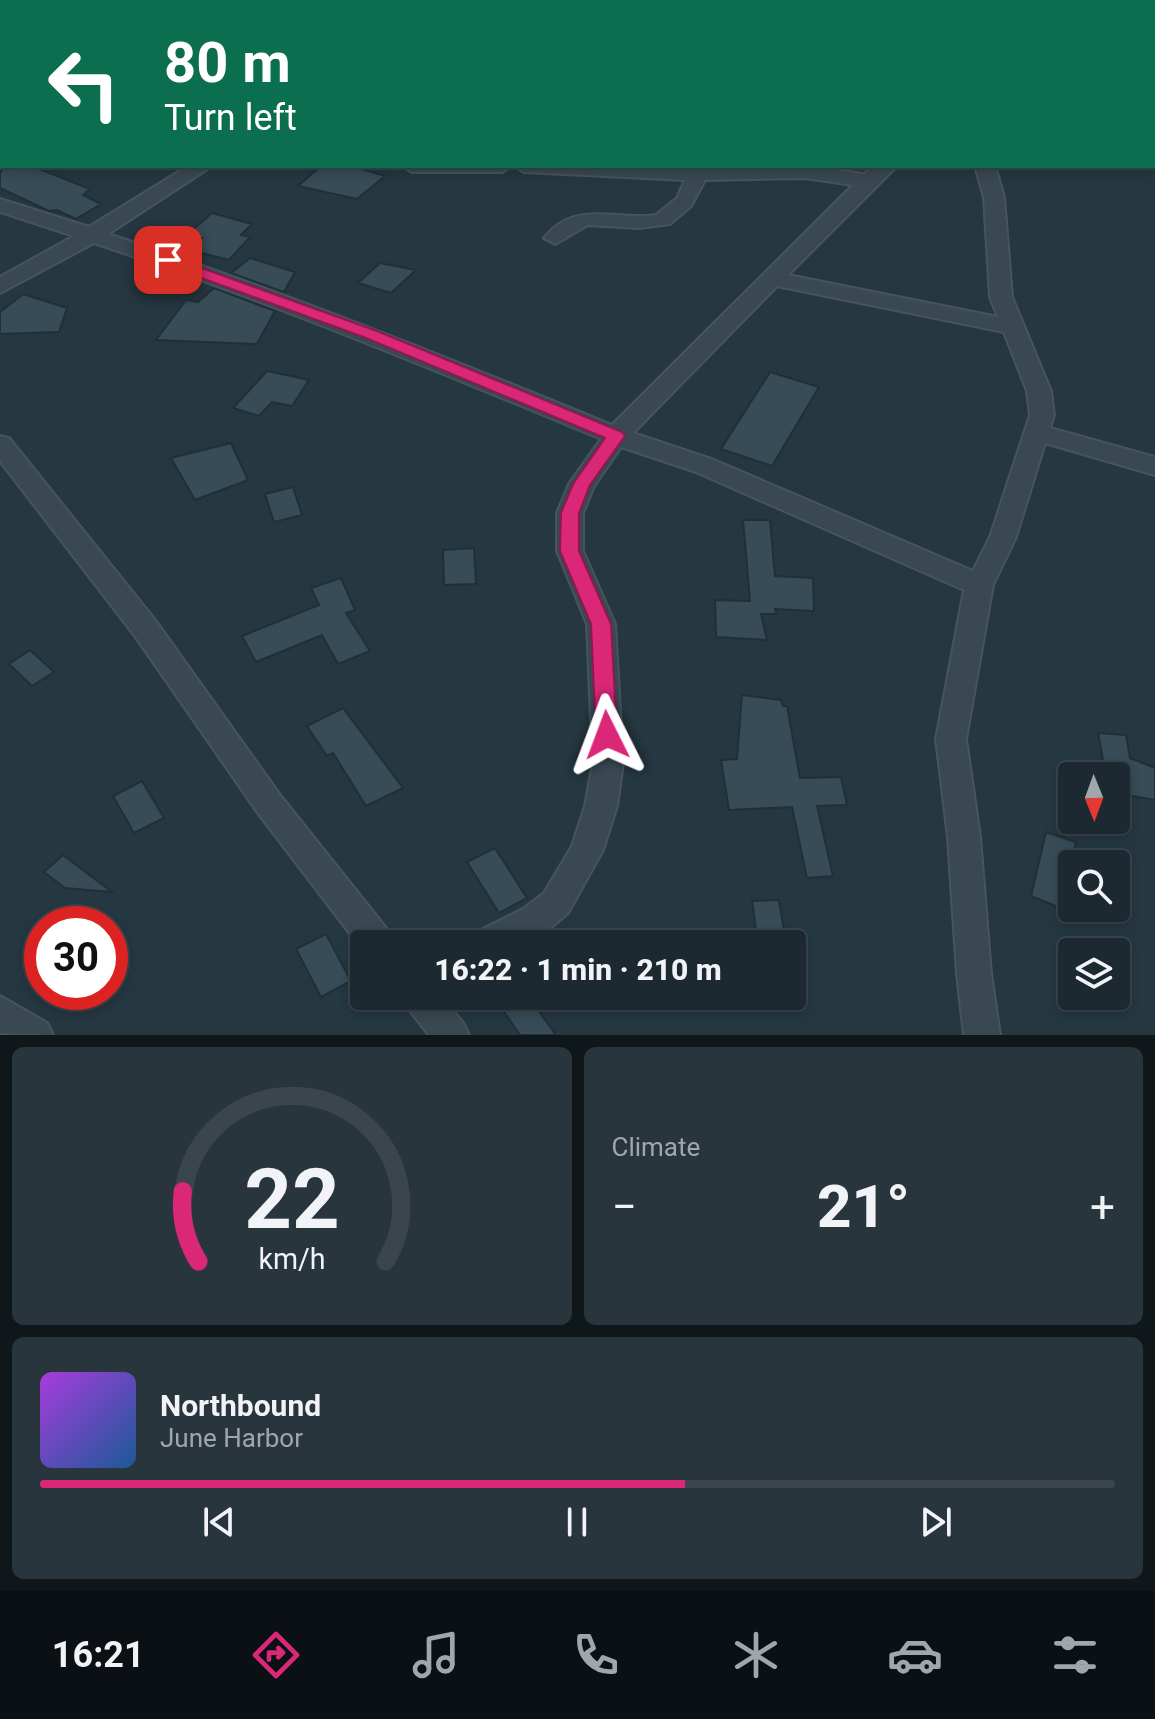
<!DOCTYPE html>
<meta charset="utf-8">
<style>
body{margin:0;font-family:Roboto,sans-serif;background:#29353d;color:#f1f3f6;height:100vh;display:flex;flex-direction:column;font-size:30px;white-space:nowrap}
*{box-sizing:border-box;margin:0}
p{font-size:26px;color:#a0a6ab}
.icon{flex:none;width:44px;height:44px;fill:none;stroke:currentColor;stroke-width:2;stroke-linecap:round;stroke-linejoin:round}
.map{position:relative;height:1035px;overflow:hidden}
.drawer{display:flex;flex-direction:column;gap:12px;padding:12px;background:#0f171b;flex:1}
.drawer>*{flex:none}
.top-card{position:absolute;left:0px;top:0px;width:1156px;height:168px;box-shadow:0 4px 12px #0003,0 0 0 2px #3a454d;background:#0b6e4f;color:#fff;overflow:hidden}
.needle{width:52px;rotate:179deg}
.controls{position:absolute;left:1058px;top:762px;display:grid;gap:16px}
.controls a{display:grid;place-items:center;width:72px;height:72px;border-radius:8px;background:#1c2931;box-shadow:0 4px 12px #0003,0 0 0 2px #3a454d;font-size:40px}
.speed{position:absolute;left:24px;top:906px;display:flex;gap:16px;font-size:40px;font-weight:700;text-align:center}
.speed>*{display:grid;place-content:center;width:104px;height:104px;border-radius:50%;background:#1c2931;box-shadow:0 4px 12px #0003,0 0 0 2px #3a454d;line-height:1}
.speed .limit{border:12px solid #d22;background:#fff;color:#111}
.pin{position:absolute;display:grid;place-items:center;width:68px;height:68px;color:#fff;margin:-34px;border-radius:16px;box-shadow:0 4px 12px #0006}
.me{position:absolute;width:88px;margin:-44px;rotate:357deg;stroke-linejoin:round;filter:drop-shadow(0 0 6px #0008)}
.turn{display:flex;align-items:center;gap:28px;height:168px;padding:0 32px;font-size:36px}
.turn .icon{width:104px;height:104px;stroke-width:2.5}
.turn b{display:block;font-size:56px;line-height:68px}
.big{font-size:60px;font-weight:800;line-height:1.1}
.drawer .card{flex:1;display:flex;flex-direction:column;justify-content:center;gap:12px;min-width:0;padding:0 28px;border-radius:12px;background:#29353d}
.drawer .dial{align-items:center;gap:0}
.dial svg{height:208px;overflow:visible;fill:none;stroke:#3a454d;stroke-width:7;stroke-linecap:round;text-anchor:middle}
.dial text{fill:#f1f3f6;stroke:none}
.song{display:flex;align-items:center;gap:24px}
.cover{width:96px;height:96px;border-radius:12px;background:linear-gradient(135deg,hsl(280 70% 55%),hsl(210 70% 35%))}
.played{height:8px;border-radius:4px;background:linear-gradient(90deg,#db2777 60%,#3a454d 60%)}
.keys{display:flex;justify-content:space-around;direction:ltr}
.heat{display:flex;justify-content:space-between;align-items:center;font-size:44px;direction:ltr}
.drawer .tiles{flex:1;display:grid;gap:12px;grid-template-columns:1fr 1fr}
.card:last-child{grid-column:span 2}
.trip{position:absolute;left:350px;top:930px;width:456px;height:80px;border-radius:8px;background:#1c2931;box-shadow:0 4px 12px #0003,0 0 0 2px #3a454d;font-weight:800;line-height:80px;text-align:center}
.tabs{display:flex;height:128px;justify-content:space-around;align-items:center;background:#0b1014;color:#a0a6ab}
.tabs .icon{width:56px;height:56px}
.tabs .active{color:#db2777}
.tabs b{font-size:36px;color:#f1f3f6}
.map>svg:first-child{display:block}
.building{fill:#374c57;stroke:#202f38;stroke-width:2}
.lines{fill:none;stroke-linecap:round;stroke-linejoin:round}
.street-casing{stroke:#46545d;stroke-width:4}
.path{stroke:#405a57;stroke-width:4;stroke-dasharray:4 4;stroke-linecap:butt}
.street{fill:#394851;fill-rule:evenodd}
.route{fill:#db2777;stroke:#8e194d;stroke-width:2}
</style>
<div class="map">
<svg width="1155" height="1035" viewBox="0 0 1155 1035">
<rect width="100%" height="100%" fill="#253741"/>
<path class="building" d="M7 166H32L90 189 83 195 101 204 76 219 57 210 49 211 0 188V172Z
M321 166H352L385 176 357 199 298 186Z
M212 213 252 224 241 235 250 237 229 260 190 250 202 238 188 234Z
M250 258 295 272 284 292 231 273Z
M380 263 416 270 391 293 358 283Z
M214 288 275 311 257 344 156 340 186 300 198 302Z
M23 294 67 308 59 332 0 334V312Z
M267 371 309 380 292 406 272 402 259 416 233 408Z
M770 372 819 387 772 466 721 449Z
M231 443 248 480 195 500 171 458Z
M293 487 302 515 274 522 265 494Z
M743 520H770L775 576 813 578 814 611 775 609 776 614H761L767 640 716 637 715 600 750 601Z
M474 548 476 584 444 585 443 550Z
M341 578 355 610 346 613 370 651 338 664 322 635 256 662 242 636 319 605 311 588Z
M30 650 54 672 32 686 9 664Z
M742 695 781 700 783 706H787L800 778 841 777 847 805 817 806 833 876 807 878 792 807 729 810 721 760 737 759Z
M343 708 403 788 366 806 333 753 327 756 307 726Z
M1098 733 1126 735 1130 758 1155 768V800L1116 793V776H1106Z
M142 781 164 818 134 833 113 796Z
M1046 832 1076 842 1063 909 1031 896Z
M495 848 527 898 499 913 467 862Z
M63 855 112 892 65 888 44 872Z
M779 900 786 944H758L752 901Z
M326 934 351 981 321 997 296 949Z
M493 996H528L556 1035H520Z"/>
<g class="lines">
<defs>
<path id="street" d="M783 0H805L806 2H784Z
M1154 30H1155V40H1154Z
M1154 84 1155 85V97L1154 96Z
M2 94V106L0 107V95Z
M188 166H212L108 234C279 290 446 357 612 425L853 185 805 178 705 180 691 206 670 224 639 228 588 225 555 244 544 238C575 199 616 221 656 215L677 198 685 180 524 172 514 166 661 169 805 166 864 174 875 166H897L788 275 998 317 990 297 984 197 975 166H995L1004 197 1012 297 1051 391 1054 415 1050 428 1155 457V475L1045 443 1016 537 993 585 966 739 980 837 991 974 1000 1035H964L957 974 948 837 936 739 964 590 696 472 621 447 594 486 583 513V551L615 624 623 763 617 806 603 850 568 913 547 931 520 944H470L475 933 523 909 544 893 572 846 585 806 593 763 587 624 557 551V513L569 484 601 439C433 369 266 300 94 243L0 293V277L74 236 0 212V199L89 227ZM777 286 1004 332 1027 391 1030 415 990 537 973 571 714 460 633 433Z
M402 166H512L502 172H412Z
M0 436 9 438 155 620 280 795 390 933 395 944H364V952L258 813 135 636 0 461Z
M0 996 47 1023 53 1035 0 1033Z
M402 996H441L463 1023 469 1035H429L407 1007Z"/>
</defs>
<use href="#street" class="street-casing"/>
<path class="path" d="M649 2 652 0"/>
<use href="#street" class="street"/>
</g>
<path class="route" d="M168 256 377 331 622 432 625 436 590 485 579 513V551L611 624 617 735 614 741 607 744 599 741 596 735 591 624 560 551 561 513 573 484 605 438 366 338 163 264 161 260Z"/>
</svg>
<div class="controls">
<a><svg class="needle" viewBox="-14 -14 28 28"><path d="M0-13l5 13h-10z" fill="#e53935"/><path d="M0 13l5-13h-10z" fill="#a0a6ab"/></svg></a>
<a><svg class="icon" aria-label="search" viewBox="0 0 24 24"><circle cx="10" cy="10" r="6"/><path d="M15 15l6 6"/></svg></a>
<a><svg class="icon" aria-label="layers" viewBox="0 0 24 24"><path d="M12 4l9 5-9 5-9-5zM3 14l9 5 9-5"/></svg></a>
</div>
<div class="speed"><div class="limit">30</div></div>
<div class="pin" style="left:168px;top:260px;background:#d93025"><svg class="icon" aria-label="arrive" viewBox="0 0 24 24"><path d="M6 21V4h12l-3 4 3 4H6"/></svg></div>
<svg class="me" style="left:607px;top:735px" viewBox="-20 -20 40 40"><path d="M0-17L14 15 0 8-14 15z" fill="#db2777" stroke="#fff" stroke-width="4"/></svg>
<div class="trip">16:22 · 1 min · 210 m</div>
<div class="top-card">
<div class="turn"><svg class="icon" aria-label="left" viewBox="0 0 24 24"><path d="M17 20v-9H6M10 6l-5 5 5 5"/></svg><div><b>80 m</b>Turn left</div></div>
</div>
</div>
<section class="drawer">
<div class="tiles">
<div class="card dial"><svg viewBox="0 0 100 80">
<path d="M14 69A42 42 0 1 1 86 69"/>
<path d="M14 69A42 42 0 0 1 8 42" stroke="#db2777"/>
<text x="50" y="56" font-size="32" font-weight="700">22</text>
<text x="50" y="72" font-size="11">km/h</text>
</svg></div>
<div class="card"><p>Climate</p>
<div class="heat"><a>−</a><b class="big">21°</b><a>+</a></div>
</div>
<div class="card">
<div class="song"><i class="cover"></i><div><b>Northbound</b><p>June Harbor</p></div></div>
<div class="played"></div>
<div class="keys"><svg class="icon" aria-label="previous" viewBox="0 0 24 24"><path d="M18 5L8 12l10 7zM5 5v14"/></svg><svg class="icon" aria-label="pause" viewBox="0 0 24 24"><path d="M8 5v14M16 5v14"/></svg><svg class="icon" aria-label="next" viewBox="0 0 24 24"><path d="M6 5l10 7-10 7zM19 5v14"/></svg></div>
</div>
</div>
</section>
<nav class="tabs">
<b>16:21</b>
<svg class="icon active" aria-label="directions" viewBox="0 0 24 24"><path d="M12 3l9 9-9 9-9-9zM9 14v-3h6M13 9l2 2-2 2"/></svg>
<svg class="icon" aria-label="music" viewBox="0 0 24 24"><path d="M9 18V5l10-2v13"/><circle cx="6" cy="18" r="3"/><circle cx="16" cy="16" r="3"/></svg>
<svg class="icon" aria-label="phone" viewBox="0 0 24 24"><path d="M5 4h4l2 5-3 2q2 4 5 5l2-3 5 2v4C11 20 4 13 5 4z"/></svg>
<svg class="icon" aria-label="climate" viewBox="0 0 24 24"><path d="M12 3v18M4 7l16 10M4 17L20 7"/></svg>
<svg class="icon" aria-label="car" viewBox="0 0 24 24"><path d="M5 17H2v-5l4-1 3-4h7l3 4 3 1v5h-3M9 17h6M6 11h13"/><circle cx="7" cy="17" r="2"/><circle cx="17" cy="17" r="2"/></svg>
<svg class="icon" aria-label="filters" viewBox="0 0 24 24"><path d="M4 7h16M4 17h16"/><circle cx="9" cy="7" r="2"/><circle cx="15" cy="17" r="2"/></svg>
</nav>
